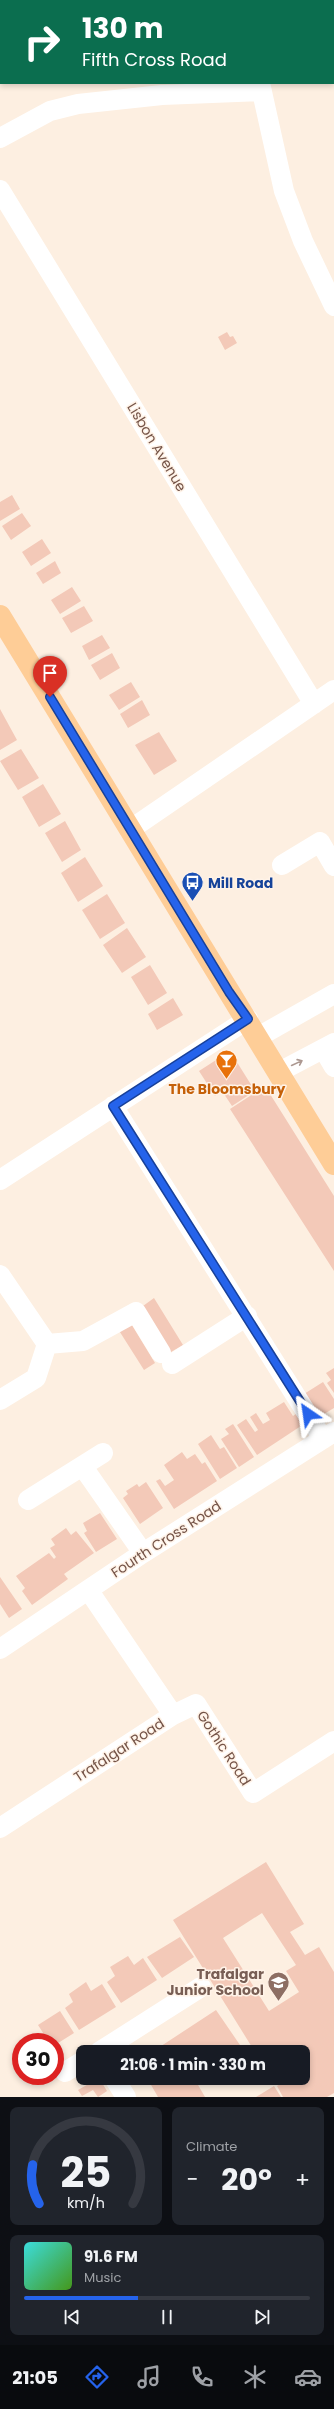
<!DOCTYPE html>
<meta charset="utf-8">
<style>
body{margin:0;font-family:Poppins,sans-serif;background:#20242c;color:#f1f3f6;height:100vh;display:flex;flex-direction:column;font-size:15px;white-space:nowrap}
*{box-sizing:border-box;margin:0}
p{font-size:13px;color:#9ea1a6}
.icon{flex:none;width:22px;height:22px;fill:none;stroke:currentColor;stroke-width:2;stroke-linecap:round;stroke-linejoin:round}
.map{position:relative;height:2097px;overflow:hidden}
.details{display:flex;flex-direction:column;gap:10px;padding:10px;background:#0d0f14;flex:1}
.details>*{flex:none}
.banner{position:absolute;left:0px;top:0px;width:334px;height:84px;box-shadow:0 2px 6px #0003;background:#0b6e4f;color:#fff;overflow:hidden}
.speed{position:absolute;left:12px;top:2033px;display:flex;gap:8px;font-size:20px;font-weight:700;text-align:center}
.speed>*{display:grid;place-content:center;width:52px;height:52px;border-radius:50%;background:#171b24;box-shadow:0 2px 6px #0003;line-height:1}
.speed .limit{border:6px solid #d22;background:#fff;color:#111}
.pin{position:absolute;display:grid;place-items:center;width:34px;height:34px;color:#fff;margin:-41px -17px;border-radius:50% 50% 50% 0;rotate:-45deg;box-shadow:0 0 4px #0007}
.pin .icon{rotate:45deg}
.me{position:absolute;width:44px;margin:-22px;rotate:328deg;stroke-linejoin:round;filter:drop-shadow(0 0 3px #0008)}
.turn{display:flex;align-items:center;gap:14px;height:84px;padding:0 16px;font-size:18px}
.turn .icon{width:52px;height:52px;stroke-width:2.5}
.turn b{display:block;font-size:28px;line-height:34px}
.big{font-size:30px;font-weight:700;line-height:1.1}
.details .tile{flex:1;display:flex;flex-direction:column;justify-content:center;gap:6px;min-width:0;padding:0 14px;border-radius:8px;background:#20242c}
.details .dial{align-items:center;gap:0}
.dial svg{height:104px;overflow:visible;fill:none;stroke:#363941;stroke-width:7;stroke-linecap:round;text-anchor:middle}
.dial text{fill:#f1f3f6;stroke:none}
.song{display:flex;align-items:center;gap:12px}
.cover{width:48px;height:48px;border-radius:6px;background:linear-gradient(135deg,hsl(180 70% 55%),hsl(100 70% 35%))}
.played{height:4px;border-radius:2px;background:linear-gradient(90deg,#2563eb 40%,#363941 40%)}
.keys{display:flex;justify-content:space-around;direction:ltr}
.heat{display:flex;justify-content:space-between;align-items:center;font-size:22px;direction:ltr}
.details .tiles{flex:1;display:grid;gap:10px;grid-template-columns:1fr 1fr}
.tile:last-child{grid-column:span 2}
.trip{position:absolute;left:76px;top:2045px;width:234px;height:40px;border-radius:8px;background:#171b24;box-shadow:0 2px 6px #0003;font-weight:700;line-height:40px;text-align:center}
.tabs{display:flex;height:64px;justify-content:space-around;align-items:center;background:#090b0e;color:#9ea1a6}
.tabs .icon{width:28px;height:28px}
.tabs .selected{color:#2563eb}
.tabs b{font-size:18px;color:#f1f3f6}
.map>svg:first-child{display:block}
.building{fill:#f3c9b8;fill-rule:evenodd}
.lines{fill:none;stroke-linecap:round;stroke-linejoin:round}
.minor{stroke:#fff;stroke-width:20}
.major{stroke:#fecd97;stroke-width:22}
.oneway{stroke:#ac9891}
.route-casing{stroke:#184099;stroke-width:10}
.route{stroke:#2563eb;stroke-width:7}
.labels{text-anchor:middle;stroke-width:3;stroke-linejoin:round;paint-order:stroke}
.street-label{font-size:14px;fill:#745347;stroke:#fff3e8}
.transit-label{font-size:14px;font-weight:bold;fill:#164399;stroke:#fff3e8;text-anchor:start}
.food-label{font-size:14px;font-weight:bold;fill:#c56008;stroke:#fff3e8}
.education-label{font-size:14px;font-weight:bold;fill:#785e54;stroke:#fff3e8;text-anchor:end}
</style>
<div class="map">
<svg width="334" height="2097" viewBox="0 0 334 2097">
<rect width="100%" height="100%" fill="#fdefe1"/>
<path class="building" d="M227 332 230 337 233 336 237 343 225 350 218 337Z
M12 495 20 509 0 521V502Z
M22 513 31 526 11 540 2 526Z
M42 539 51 553 31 566 22 552Z
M55 561 61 573 43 584 36 573Z
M72 587 81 601 60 614 51 600Z
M84 606 93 621 71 633 62 618Z
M102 635 110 648 89 660 82 646Z
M112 653 120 668 100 680 91 665Z
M131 682 140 697 119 710 109 695Z
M142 700 150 715 128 728 120 714Z
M0 709 17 740 0 750Z
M159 732 177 761 154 775 135 745Z
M21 749 39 778 18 790 0 761Z
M43 784 61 814 39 827 22 797Z
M65 821 81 850 62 862 45 833Z
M85 857 103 886 78 902 61 873Z
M107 894 125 923 100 939 82 910Z
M127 928 146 957 122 973 103 945Z
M150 965 167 993 148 1005 131 977Z
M173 998 183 1015 157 1030 148 1014Z
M230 1051 255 1091 232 1106 222 1091 215 1096 199 1071Z
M265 1086 334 1196V1271L230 1109Z
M154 1298 183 1345 171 1352 143 1306Z
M130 1322 155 1363 144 1370 118 1329Z
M334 1368V1393L327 1383 331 1380 326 1373Z
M323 1382 334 1399V1408L319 1417 304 1394Z
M284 1402 293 1416 300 1411 307 1422 257 1455 237 1425 246 1419 255 1432 258 1430 250 1417 256 1413 263 1424 270 1420 266 1413Z
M233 1424 254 1457 239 1467 221 1439 229 1434 225 1429Z
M211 1435 220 1449 224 1447 237 1468 220 1479 198 1444Z
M182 1452 187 1459 195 1454 202 1464 205 1462 217 1481 174 1509 156 1481 160 1479 165 1486 174 1480 164 1465Z
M146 1482 163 1508 140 1524 123 1498 128 1494 126 1491 137 1484 139 1487Z
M100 1513 117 1539 96 1552 84 1533 87 1531 83 1523Z
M66 1528 71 1535 76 1531 94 1553 64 1574 68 1579 32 1605 22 1591 25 1588 16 1576 49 1553 54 1559 56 1557 50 1548 55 1545 51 1539Z
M0 1577 22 1609 9 1618 0 1604Z
M266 1862 304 1924 290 1932 305 1955 319 1947 334 1972V2093L327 2097H283L277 2086 290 2078H303V2052H276L273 2048 267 2052H255L173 1920ZM262 1913 296 1965 286 1971 299 1992 269 2011 223 1938Z
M180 1937 194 1957 162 1978 147 1957Z
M128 1956 134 1965 143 1958 157 1980 121 2003 107 1982 115 1976 110 1967Z
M86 1982 91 1991 102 1984 116 2007 79 2030 65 2008 73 2002 69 1994Z
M216 2010 240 2045 228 2052H152Z
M60 2011 74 2033 55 2045V2042H49L38 2025Z
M99 2078 107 2091 98 2097 93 2090 82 2096 78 2090Z
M147 2078H194L205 2097H158Z
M274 2086 281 2097H256Z"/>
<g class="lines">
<path class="minor" d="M246 0 247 1
M260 83 284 191 303 241 334 306
M0 138 50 111 78 104 162 95 262 91
M0 190 314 704
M131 829 334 690
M282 865 320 842 334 866
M258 1037 334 994
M324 1050 334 1067
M279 1072 334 1043
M113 1106 323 1439
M0 1180 248 1019
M0 1275 47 1344
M47 1344 83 1341 136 1312 161 1353
M172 1364 247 1316
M0 1400 36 1378 47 1344
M83 1467 143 1553
M28 1500 103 1453
M0 1649 143 1553 334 1432
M173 1715 196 1704 253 1793 334 1741
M0 1828 173 1715 89 1591
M99 2052 201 1987
M65 2072 83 2061
M114 2078 126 2097"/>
<path class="major" d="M0 616 334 1164"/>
</g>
<defs><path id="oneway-shaft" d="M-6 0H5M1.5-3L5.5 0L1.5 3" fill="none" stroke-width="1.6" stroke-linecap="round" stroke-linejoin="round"/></defs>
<use class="oneway" href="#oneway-shaft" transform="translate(297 1063) rotate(-25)"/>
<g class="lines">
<defs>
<path id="route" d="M50 697 229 992 248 1019 113 1106 308 1414"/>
</defs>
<use href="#route" class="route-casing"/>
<use href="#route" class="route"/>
</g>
<defs>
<symbol id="bus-pin" viewBox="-11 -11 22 30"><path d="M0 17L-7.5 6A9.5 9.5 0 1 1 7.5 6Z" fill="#1a4fb4" stroke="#fff3e8"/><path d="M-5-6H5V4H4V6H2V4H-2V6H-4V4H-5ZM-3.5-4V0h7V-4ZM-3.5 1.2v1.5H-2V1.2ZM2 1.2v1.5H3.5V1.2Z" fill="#fff"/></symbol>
<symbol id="bar-pin" viewBox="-11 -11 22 30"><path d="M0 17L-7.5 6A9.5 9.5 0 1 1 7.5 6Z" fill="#e8710a" stroke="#fff3e8"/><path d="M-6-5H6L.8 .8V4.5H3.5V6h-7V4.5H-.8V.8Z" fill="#fff"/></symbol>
<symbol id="school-pin" viewBox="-11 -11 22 30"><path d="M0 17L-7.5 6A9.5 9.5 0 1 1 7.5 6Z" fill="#8d6e63" stroke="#fff3e8"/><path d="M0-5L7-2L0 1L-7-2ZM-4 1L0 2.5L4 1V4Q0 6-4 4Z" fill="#fff"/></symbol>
</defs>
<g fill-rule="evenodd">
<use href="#bus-pin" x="180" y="870" width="25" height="34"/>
<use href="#bar-pin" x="214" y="1048" width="25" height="34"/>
<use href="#school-pin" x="266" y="1970" width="25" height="34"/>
</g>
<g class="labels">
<g class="street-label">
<text transform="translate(157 447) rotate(59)" y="5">Lisbon Avenue</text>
<text transform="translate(166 1539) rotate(-33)" y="5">Fourth Cross Road</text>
<text transform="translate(224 1748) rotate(57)" y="5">Gothic Road</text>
<text transform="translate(119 1750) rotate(-33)" y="5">Trafalgar Road</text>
</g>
<g class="transit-label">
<text x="208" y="888">Mill Road</text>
</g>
<g class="food-label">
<text x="227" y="1094">The Bloomsbury</text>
</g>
<g class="education-label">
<text x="264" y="1979">Trafalgar<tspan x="264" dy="16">Junior School</tspan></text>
</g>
</g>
</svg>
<div class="speed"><div class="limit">30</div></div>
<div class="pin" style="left:50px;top:697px;background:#d93025"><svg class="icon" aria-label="arrive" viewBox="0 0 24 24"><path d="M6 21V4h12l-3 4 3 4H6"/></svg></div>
<svg class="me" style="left:308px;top:1414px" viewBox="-20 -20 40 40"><path d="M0-17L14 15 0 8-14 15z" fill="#2563eb" stroke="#fff" stroke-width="4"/></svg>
<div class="trip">21:06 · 1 min · 330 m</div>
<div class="banner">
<div class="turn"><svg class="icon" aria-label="right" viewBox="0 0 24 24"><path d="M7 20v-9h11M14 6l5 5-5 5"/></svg><div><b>130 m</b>Fifth Cross Road</div></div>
</div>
</div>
<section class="details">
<div class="tiles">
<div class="tile dial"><svg viewBox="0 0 100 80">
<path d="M14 69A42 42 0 1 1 86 69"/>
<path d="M14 69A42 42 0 0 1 9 39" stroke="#2563eb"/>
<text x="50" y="56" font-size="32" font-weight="700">25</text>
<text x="50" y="72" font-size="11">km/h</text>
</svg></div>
<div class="tile"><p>Climate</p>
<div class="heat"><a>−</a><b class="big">20°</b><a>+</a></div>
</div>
<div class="tile">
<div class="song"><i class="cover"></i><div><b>91.6 FM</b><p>Music</p></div></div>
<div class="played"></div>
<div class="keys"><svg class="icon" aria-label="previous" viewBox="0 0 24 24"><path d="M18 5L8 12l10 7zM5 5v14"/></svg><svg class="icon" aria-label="pause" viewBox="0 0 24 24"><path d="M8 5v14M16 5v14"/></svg><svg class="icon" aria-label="next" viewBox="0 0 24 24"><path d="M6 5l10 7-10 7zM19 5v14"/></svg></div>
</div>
</div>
</section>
<nav class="tabs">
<b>21:05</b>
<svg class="icon selected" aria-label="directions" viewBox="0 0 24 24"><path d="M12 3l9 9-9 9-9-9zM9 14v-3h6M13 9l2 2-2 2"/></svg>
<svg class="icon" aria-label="music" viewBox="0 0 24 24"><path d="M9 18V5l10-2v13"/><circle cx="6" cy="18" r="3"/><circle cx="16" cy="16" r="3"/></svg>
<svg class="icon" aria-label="phone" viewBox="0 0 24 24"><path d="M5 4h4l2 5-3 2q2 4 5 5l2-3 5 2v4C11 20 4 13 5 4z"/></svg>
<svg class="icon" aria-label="climate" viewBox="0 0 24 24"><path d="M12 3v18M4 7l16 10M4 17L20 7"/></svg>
<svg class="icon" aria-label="car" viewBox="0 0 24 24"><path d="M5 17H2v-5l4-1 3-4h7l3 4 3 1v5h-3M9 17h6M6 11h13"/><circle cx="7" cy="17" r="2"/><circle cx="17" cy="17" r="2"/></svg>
</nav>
